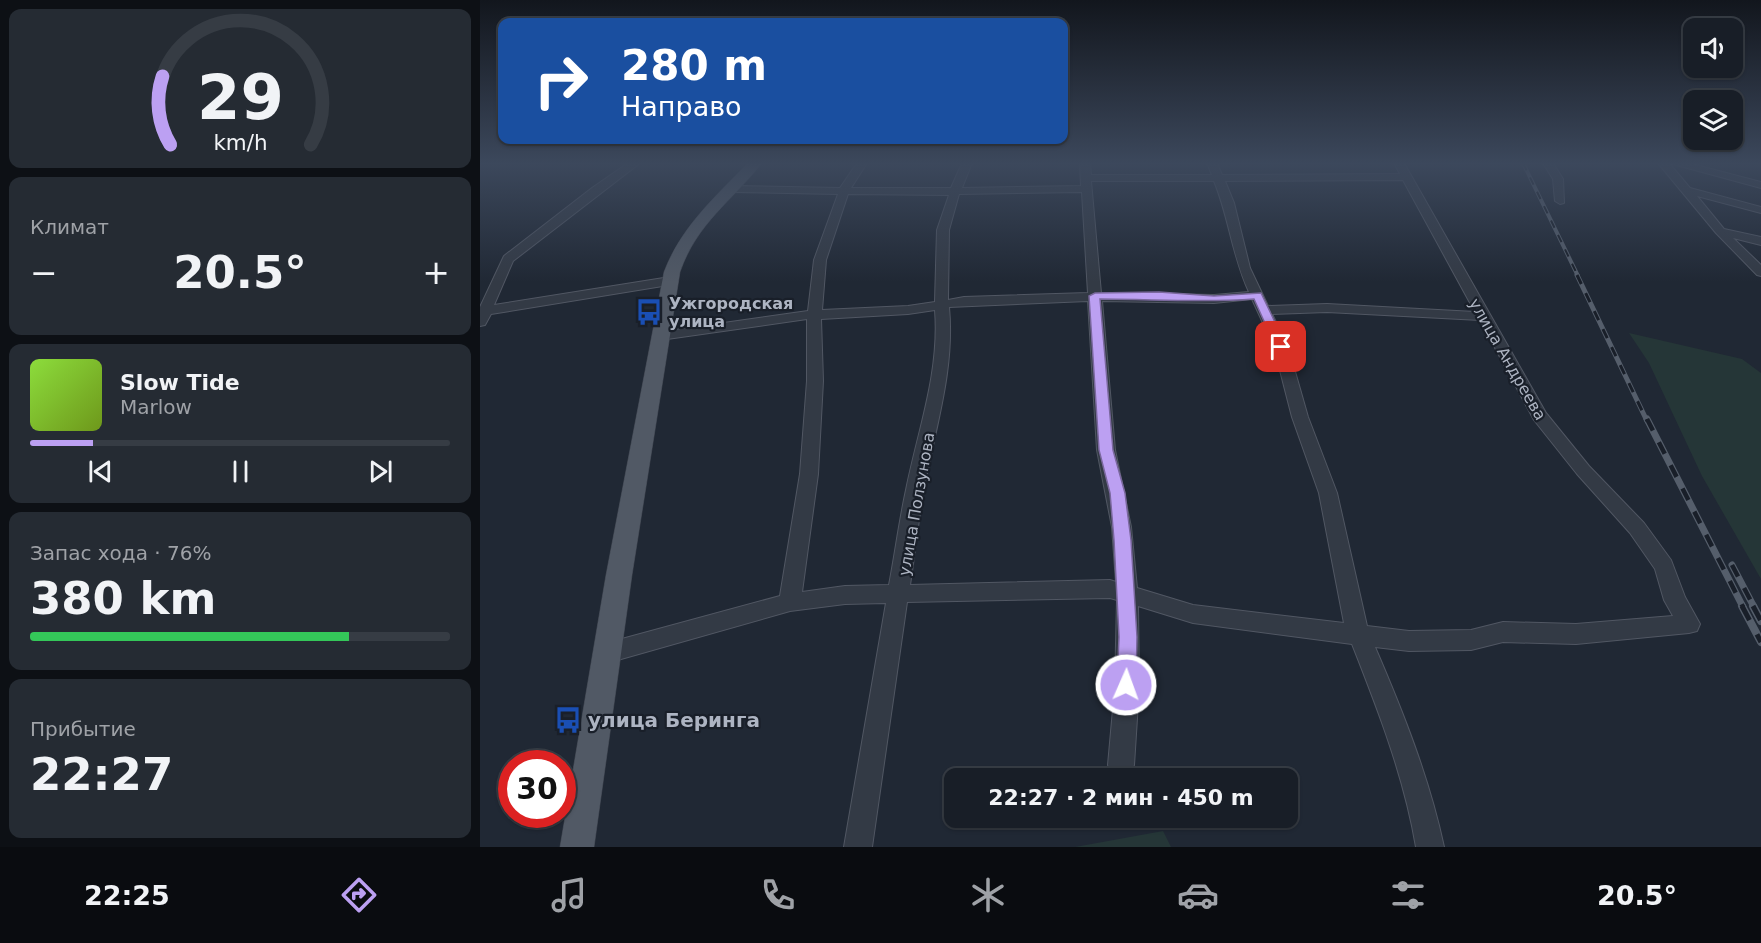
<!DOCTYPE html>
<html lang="ru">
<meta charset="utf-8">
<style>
body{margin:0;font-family:"DejaVu Sans",sans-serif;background:#252b33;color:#f1f3f6;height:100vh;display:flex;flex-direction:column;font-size:22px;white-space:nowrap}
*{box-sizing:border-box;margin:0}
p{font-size:20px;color:#9fa2a7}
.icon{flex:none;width:33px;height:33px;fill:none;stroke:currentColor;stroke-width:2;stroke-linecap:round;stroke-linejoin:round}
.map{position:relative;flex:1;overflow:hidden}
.drawer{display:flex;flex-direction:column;gap:9px;padding:9px;background:#0d1015;width:480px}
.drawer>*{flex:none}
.top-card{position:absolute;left:18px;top:18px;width:570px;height:126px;border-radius:12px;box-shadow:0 2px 4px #0004,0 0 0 2px #363c44;background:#1a4fa0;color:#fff;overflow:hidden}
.tools{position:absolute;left:1203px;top:18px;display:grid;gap:12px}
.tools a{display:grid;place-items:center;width:60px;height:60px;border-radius:12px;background:#181e27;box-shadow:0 2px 4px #0004,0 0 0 2px #363c44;font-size:30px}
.speed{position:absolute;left:18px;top:750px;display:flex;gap:12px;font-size:30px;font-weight:700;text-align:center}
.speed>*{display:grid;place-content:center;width:78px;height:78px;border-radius:50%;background:#181e27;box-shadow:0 2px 4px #0004,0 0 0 2px #363c44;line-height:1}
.speed .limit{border:9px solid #d22;background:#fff;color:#111}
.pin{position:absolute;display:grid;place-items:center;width:51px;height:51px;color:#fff;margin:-26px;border-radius:12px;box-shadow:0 3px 9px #0006}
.me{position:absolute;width:66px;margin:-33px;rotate:2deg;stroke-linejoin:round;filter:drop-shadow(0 0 4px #0008)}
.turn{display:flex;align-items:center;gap:21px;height:126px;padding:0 24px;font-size:27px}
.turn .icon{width:78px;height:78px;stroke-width:2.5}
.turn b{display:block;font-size:42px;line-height:51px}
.big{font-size:45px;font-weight:600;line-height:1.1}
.drawer .tile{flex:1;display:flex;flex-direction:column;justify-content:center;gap:9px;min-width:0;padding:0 21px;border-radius:12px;background:#252b33}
.drawer .dial{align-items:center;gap:0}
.dial svg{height:156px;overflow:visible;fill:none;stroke:#363c44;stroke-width:7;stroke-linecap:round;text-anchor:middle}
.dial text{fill:#f1f3f6;stroke:none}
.song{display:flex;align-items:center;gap:18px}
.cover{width:72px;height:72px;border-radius:9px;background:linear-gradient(135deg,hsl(90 70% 55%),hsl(80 70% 35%))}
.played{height:6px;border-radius:3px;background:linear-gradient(90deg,#bca0f2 15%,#363c44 15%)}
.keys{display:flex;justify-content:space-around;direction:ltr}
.heat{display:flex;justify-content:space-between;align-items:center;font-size:33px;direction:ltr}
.charge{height:9px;border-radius:4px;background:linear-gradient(90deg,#34c759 76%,#363c44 0)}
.trip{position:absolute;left:464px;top:768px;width:354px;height:60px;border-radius:12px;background:#181e27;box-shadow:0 2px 4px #0004,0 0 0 2px #363c44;font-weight:600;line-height:60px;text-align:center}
.dock{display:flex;height:96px;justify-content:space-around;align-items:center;background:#0a0c10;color:#9fa2a7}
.dock .icon{width:42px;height:42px}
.dock .selected{color:#bca0f2}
.dock b{font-size:27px;color:#f1f3f6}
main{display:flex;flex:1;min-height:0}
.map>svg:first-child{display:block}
.green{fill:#253637}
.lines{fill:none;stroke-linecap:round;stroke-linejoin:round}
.minor-casing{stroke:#515763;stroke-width:2}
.major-casing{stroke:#3d434e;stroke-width:1}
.minor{fill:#333a45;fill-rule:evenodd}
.major{fill:#515965;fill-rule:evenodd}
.rail-far3-casing{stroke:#555e6b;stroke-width:4}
.rail-far2-casing{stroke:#555e6b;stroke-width:5}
.rail-far1-casing{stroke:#555e6b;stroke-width:7}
.rail-casing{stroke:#555e6b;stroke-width:8}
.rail-far3{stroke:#191f29;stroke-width:2;stroke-dasharray:8;stroke-linecap:butt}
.rail-far2{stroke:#191f29;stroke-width:3;stroke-dasharray:10;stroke-linecap:butt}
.rail-far1{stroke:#191f29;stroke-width:4.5;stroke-dasharray:13;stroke-linecap:butt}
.rail{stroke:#191f29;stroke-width:5;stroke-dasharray:16;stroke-linecap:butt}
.route{fill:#bca0f2;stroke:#7a689d;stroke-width:1.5}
.labels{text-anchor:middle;stroke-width:4.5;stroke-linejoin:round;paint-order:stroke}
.poi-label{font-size:16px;font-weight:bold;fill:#adb4c2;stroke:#191f29;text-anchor:start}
.street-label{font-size:16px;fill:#adb4c2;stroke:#191f29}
.near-poi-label{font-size:20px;font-weight:bold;fill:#adb4c2;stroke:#191f29;text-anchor:start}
</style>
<main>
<section class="drawer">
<div class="tile dial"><svg viewBox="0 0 100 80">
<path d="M14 69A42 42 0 1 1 86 69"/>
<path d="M14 69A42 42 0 0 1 10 34" stroke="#bca0f2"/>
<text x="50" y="56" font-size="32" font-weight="700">29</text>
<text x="50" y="72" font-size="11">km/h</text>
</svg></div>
<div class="tile"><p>Климат</p>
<div class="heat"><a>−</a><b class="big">20.5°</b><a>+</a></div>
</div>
<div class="tile">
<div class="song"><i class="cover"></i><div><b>Slow Tide</b><p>Marlow</p></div></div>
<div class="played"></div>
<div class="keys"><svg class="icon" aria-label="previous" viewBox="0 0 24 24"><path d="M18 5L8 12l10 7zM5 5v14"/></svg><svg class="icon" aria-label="pause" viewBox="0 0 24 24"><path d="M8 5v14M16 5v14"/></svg><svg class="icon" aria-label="next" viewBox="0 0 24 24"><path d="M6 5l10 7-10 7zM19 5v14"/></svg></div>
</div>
<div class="tile"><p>Запас хода · 76%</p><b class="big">380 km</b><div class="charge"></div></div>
<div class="tile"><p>Прибытие</p><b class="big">22:27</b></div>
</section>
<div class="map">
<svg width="1281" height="847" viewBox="0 0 1281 847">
<rect width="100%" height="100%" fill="#202834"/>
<path class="green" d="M1149 333 1262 359 1281 373V579L1222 476 1169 363Z
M683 831 691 847H595Z"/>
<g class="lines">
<defs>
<path id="minor" d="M148 163H160L33 261 14 305 190 277 196 281 195 284 11 314 5 325 0 326V307L24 256 112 188Z
M377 163H387L371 188H471L482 163H492L482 188 601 186 600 163H610L611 175H732L727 163H737L742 175 920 174 914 163H924L1066 413 1109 466 1164 523 1191 560 1205 597 1220 624 1217 631 1209 633 1096 644 1023 642 991 650 929 651 895 647C923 712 949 777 964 847H936C924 776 898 710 872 644L713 623 658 606 659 687 654 765 650 774 641 778 632 774 628 765 635 687 637 600 630 598 427 602 392 847H364L406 603 365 604 310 611 127 663 119 660 116 653 119 646 127 643 300 596 320 474 327 381V319L180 340 173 336 180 332 328 311 334 260 358 194 251 192 246 189 251 186 360 188ZM923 180 995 312 847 304 788 306 770 268 754 203 745 181ZM611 181H734C749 217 752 256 769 292L734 295 621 293ZM602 192 608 293 484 297 468 300 469 230 479 194ZM368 194 469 195 457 230 455 302 428 306 342 310 346 260ZM772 299 794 347 812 417 839 493 864 623 713 605 657 588 651 527 635 450 622 301 734 303ZM608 301 617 450 632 527 636 582 630 580 430 585C435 553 438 521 444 489 455 428 475 370 469 307ZM455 310C460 372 438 430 426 490 419 522 415 554 409 585L365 586 322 592 338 474 343 381 341 319 428 314ZM847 312 1000 320 1054 420 1097 474 1150 533 1175 569 1184 600 1193 616 1096 624 1023 622 991 630 929 631 887 626 857 493 828 417 808 347 792 314Z
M1063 163H1073L1083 179 1084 203 1080 204 1075 201 1073 179Z
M1178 163H1189L1210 188 1281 207V213L1217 196 1244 229 1281 237V245L1253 238 1281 265V276L1277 275 1236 233Z
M1189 163H1208L1281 182V188Z"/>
<path id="major" d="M268 163H282C251 202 217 223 200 272L152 575 114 847H80L126 575 184 272C201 227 235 197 268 163Z"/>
</defs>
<use href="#minor" class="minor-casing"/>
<use href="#major" class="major-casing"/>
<use href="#minor" class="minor"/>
<use href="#major" class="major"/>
<defs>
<path id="rail-far3" d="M1043 163 1098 276"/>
<path id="rail-far2" d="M1097 275 1167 421"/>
<path id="rail-far1" d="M1167 419 1263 607
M1252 565 1274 607"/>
<path id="rail" d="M1262 606 1281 642
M1273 606 1281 621"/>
</defs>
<use href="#rail-far3" class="rail-far3-casing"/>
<use href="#rail-far2" class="rail-far2-casing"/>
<use href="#rail-far1" class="rail-far1-casing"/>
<use href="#rail" class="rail-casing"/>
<use href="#rail-far3" class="rail-far3"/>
<use href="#rail-far2" class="rail-far2"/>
<use href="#rail-far1" class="rail-far1"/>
<use href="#rail" class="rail"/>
</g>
<linearGradient id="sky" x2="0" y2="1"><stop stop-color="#12161d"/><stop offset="0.58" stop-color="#3c485c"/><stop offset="1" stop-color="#3c485c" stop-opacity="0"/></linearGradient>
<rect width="1281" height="282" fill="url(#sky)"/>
<path class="route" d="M679 292 734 296 781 293 807 347 801 351 797 350 774 299C723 303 672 299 620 299L633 450 645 493 651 540 657 637 656 685 653 691 646 694 640 691 637 685 639 637 634 540 630 493 619 450 609 296 615 293Z"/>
<defs>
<symbol id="bus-bare" viewBox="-9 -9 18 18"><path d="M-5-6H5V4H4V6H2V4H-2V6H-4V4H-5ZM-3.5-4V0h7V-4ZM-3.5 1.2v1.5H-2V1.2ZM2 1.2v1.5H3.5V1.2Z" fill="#1a4fb4" stroke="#191f29" stroke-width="2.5" paint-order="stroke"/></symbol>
</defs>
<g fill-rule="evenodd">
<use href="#bus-bare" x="150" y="293" width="38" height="38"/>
<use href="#bus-bare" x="69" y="701" width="38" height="38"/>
</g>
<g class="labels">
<g class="poi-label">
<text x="189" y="309">Ужгородская<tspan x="189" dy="18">улица</tspan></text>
</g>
<g class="street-label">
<text transform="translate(1028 359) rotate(60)" y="6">улица Андреева</text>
<text transform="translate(436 504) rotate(-80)" y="6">улица Ползунова</text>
</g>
<g class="near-poi-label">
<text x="108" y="727">улица Беринга</text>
</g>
</g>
</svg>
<div class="tools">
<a><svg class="icon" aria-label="sound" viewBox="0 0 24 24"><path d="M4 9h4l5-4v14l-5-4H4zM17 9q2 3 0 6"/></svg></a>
<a><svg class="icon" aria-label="layers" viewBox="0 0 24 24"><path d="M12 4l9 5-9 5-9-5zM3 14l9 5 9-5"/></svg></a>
</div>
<div class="speed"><div class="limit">30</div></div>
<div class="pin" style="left:801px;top:347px;background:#d93025"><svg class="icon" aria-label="arrive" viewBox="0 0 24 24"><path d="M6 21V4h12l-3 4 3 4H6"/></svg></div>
<svg class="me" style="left:646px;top:685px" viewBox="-20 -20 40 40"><circle r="17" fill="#bca0f2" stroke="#fff" stroke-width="3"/><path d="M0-11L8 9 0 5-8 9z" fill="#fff"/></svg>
<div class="trip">22:27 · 2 мин · 450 m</div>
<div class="top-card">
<div class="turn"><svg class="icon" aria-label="right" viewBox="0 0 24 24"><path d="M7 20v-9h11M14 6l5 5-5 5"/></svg><div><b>280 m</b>Направо</div></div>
</div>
</div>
</main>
<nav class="dock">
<b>22:25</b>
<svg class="icon selected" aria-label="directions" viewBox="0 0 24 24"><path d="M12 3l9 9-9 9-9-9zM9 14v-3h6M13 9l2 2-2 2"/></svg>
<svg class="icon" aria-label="music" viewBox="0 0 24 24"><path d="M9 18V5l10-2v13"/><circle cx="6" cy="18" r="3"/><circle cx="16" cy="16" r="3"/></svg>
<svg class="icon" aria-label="phone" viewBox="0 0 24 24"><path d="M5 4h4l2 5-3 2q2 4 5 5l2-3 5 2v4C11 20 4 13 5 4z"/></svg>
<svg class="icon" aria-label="climate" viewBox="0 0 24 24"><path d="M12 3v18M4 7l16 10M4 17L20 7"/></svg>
<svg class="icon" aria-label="car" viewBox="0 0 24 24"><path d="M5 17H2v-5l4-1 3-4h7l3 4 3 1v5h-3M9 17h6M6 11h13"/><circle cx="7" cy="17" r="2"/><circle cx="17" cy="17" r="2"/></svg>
<svg class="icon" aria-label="filters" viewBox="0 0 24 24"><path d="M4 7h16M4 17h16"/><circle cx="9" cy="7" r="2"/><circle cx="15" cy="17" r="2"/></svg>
<b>20.5°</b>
</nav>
